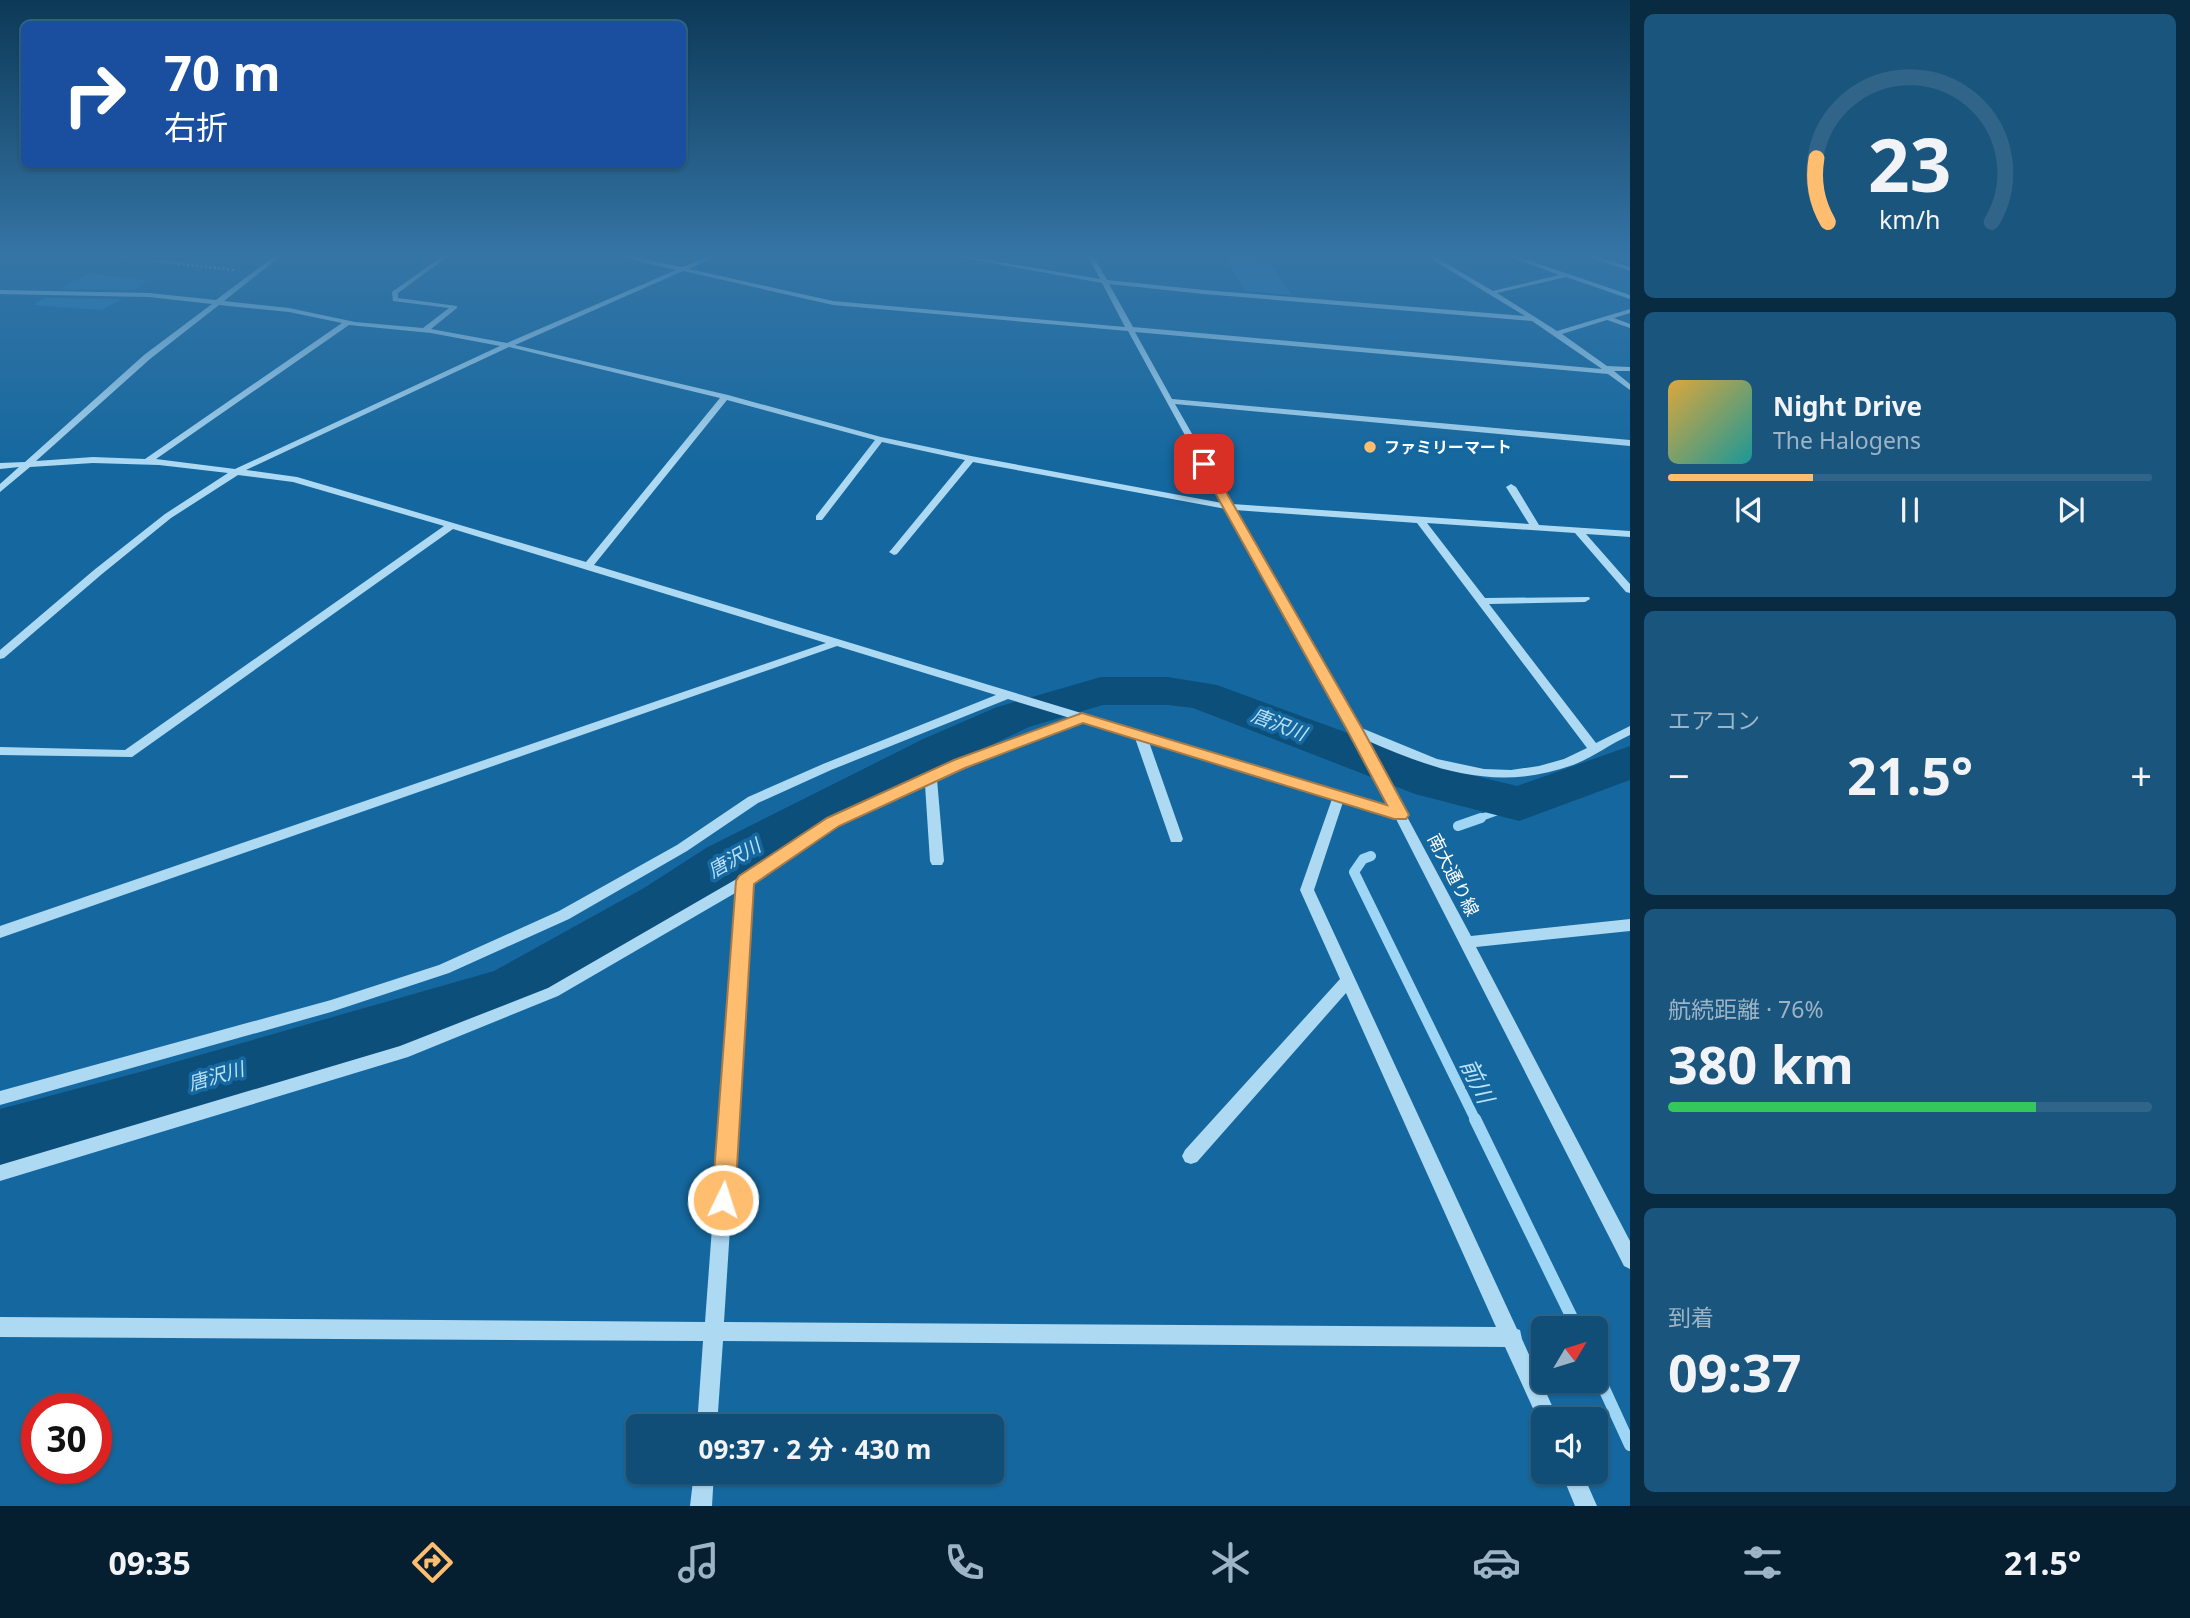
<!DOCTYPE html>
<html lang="ja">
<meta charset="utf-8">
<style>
body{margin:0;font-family:"Noto Sans","Noto Sans JP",sans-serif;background:#19557c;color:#f1f3f6;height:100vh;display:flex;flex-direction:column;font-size:26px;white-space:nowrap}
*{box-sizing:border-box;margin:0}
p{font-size:23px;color:#9cb4c6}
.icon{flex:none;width:38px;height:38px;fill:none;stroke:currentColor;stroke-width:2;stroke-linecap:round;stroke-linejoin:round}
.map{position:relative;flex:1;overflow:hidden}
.details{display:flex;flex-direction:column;gap:14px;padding:14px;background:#092b41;width:560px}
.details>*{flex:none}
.hud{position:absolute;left:21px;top:21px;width:665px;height:147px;border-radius:10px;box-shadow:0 2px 5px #0004,0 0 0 2px #306589;background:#1a4fa0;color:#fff;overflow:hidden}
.needle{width:46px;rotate:52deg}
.tools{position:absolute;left:1531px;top:1316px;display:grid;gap:14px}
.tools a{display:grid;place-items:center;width:77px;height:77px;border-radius:10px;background:#104e77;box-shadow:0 2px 5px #0004,0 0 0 2px #306589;font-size:35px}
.speed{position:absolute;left:21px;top:1393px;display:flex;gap:14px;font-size:35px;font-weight:700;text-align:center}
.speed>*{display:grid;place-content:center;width:91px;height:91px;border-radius:50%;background:#104e77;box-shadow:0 2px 5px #0004,0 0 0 2px #306589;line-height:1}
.speed .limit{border:10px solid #d22;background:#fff;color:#111}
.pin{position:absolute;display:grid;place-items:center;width:60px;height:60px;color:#fff;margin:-30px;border-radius:14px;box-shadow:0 4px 10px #0006}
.me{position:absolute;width:77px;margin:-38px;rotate:4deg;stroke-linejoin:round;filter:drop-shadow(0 0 5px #0008)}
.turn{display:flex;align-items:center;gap:24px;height:147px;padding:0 28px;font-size:32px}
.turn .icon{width:91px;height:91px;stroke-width:2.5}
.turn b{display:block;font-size:49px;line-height:60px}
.big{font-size:52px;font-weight:700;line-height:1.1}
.details .widget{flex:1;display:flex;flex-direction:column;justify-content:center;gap:10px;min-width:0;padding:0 24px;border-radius:10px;background:#19557c}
.details .dial{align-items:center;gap:0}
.dial svg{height:182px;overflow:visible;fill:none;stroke:#306589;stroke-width:7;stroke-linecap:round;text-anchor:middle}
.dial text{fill:#f1f3f6;stroke:none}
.song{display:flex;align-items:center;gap:21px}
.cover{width:84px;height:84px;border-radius:10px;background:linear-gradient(135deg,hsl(40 70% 55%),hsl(180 70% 35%))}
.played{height:7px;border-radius:4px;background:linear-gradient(90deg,#ffbd6f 30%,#306589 30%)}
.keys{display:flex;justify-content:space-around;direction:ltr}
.heat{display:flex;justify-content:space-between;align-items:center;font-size:38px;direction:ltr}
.charge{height:10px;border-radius:5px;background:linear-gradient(90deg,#34c759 76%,#306589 0)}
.trip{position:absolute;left:626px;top:1414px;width:378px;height:70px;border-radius:10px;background:#104e77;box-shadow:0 2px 5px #0004,0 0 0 2px #306589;font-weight:700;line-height:70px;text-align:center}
.tab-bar{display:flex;height:112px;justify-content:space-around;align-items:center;background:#061f30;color:#9cb4c6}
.tab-bar .icon{width:49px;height:49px}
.tab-bar .current{color:#ffbd6f}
.tab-bar b{font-size:32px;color:#f1f3f6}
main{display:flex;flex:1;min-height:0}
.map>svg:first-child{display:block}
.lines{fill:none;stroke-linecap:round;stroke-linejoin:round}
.stream-far2{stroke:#9fd6f6;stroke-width:7}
.stream-far1{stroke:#9fd6f6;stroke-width:10}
.stream{stroke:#9fd6f6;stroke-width:12}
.river{fill:#0d4f7b;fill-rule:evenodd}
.building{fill:#2382bd}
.path{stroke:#add9f3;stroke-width:2.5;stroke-dasharray:2 2.5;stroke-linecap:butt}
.minor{fill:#add9f3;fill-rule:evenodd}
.route{fill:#ffbd6f;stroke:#a67b48;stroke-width:2}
.poi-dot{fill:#ffbd6f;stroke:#15689f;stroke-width:2.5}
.labels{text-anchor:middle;stroke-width:7;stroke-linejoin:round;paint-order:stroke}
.far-poi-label{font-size:16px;font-weight:bold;fill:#fff;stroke:#15689f;text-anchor:start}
.street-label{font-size:18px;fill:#fff;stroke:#15689f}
.water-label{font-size:19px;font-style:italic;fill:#bae2fa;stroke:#15689f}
.near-water-label{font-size:23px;font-style:italic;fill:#bae2fa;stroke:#15689f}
</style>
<main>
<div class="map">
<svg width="1630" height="1506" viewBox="0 0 1630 1506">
<rect width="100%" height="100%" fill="#15689f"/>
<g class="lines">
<path class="stream-far2" d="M1477 819 1519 804"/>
<path class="stream-far1" d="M1458 826 1481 818
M1371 856 1363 859 1354 872 1476 1121"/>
<path class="stream" d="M1475 1119 1577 1328
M1596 1371 1630 1445"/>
<path class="river" d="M1101 677H1168L1217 685 1443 768 1517 786 1630 746V780L1519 821 1415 794 1193 708 1168 705H1103L1029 727 957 761 744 876 682 918 531 1007 140 1130 0 1169V1109L140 1072 494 971 644 888 706 848 923 739 997 707Z"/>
</g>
<path class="building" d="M1224 255H1257L1270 264 1292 295 1245 291Z
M88 273 147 281 134 290 61 289Z
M45 298 122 299 101 310 33 305Z"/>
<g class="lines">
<path class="path" d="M102 255 234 270"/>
<path class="minor" d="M276 255H282L224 301 289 308 355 322 423 328 449 308 393 301 392 292 444 255H450L398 293V298L457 306V308L431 329 507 343 676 270 617 256 616 255H625L682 267 711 255H718L689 269 833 301 1125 327 1102 283 947 255H958L1100 279 1087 255H1093L1107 280 1204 290 1525 316 1425 255H1432L1493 291 1559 275 1505 255H1513L1630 295V299L1566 277 1497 293 1557 331 1630 309V313L1614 318 1630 324V328L1607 320 1562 334 1607 366 1630 367V371H1614L1630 384V390L1608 374 1135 332 1172 399 1630 440V446L1175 404 1232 504 1529 524 1506 487 1511 484 1516 487 1539 525 1630 531V537L1586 534 1630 584V593L1626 592 1575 533 1427 523 1485 598 1589 597 1590 599 1585 602 1489 604 1596 743 1630 726V735C1610 744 1594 757 1573 765 1498 792 1436 771 1366 740L1471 936 1630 919V931L1476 947 1630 1241V1269L1624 1266 1396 819 1343 802 1314 890 1517 1329 1520 1330 1522 1339 1558 1419H1544V1427L1541 1426 1505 1347 723 1341 717 1426H697L703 1341 0 1337V1317L705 1322 737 892 558 996 408 1057 0 1181V1165L400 1046 548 988 740 877 828 819 955 761 1070 718 1008 699 831 770 758 803 687 851 569 919 449 973 331 1012 0 1105V1091L331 1000 439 965 559 911 677 845 748 797 823 764 996 695 837 646 0 938V926L826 643 453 529 132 757 0 755V747L125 750 444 526 293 482 238 475 171 518 102 574 4 658 0 659V650L94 570 165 514 228 473 159 465 93 463 30 467 0 492V484L19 467 0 469V463L25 462 144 355 212 304 149 297 0 294V290L149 293 216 300ZM683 271 833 305 1128 331 1222 503 971 456 881 437 728 395 515 345ZM1109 284 1204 294 1532 321 1602 369 1133 327ZM219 305 289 312 342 323 145 459 93 457 36 461 150 359ZM349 325 431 333 500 346 235 469 156 459ZM509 347 720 398 586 562 297 477 246 470ZM727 400 875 440 816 516V520H822L882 442 965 460 891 550 889 552 894 555 897 554 973 462 1226 509 1391 807 594 565ZM1235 510 1417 523 1587 748 1564 759 1539 766 1511 770 1484 769 1437 759 1359 727ZM1083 722 1135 738 1171 842H1181L1183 839 1149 742 1332 799 1300 890 1340 979 1185 1150 1182 1156 1185 1162 1191 1164 1197 1162 1346 993 1496 1327 724 1322 752 883 838 825 925 785 930 861 932 865H942L944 861 937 779 963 767Z
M1583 255H1591L1630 267V271Z
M694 1472H714L712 1506H690Z
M1561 1472H1582L1597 1506H1575Z"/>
</g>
<linearGradient id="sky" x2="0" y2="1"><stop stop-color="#0c3957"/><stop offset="0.55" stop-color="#3575a6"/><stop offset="1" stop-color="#3575a6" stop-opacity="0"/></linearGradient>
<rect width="1630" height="465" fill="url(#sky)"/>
<path class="route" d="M1204 461 1210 464 1363 730 1409 815 1406 819H1394L1083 723 965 768 839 826 754 884 735 1200 731 1208 723 1211 715 1208 712 1200 736 881 739 876 827 818 954 760 1082 713 1387 805 1347 730 1199 464Z"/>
<circle class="poi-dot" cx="1370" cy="447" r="7"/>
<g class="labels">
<g class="far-poi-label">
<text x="1384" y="453">ファミリーマート</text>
</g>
<g class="street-label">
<text transform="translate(1453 875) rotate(63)" y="6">南大通り線</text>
</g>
<g class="water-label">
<text transform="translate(1279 724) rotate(21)" y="7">唐沢川</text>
<text transform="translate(734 858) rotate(-30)" y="7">唐沢川</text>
<text transform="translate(216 1076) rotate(-16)" y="7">唐沢川</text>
</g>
<g class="near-water-label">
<text transform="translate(1477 1081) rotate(64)" y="8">前川</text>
</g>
</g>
</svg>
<div class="tools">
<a><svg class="needle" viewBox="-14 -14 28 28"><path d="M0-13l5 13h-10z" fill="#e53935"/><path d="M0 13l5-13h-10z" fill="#9cb4c6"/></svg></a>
<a><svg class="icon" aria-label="sound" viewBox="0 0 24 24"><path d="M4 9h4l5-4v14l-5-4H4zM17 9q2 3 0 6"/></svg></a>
</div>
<div class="speed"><div class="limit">30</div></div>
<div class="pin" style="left:1204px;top:464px;background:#d93025"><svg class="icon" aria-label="arrive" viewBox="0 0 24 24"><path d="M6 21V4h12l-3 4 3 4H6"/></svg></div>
<svg class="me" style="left:723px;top:1200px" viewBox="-20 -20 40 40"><circle r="17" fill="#ffbd6f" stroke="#fff" stroke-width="3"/><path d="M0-11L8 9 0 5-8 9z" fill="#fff"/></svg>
<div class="trip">09:37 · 2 分 · 430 m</div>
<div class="hud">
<div class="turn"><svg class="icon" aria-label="right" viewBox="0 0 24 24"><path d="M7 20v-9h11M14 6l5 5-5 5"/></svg><div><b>70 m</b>右折</div></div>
</div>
</div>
<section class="details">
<div class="widget dial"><svg viewBox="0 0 100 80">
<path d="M14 69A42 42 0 1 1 86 69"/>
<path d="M14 69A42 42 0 0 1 9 41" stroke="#ffbd6f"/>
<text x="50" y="56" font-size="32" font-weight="700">23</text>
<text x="50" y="72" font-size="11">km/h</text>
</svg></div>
<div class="widget">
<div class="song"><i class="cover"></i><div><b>Night Drive</b><p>The Halogens</p></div></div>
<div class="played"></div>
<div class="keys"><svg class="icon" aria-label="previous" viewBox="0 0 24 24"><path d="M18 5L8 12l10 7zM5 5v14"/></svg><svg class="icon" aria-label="pause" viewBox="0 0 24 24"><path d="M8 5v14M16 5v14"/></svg><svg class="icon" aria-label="next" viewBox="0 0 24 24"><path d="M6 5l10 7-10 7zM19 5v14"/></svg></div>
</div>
<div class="widget"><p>エアコン</p>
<div class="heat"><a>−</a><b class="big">21.5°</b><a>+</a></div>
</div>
<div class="widget"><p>航続距離 · 76%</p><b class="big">380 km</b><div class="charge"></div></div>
<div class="widget"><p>到着</p><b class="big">09:37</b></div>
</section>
</main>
<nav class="tab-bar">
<b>09:35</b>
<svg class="icon current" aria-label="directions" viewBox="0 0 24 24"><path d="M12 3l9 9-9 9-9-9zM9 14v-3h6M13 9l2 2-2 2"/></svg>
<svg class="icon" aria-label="music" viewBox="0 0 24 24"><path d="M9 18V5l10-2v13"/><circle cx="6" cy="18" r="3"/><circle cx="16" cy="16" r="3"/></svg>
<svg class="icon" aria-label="phone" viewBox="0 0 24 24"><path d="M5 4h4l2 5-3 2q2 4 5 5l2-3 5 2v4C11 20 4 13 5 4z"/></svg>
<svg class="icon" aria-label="climate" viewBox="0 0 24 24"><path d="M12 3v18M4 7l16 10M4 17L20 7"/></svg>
<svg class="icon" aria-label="car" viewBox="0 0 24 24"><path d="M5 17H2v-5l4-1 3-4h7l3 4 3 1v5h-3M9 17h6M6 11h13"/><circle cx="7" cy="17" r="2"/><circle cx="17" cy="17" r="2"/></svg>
<svg class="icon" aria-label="filters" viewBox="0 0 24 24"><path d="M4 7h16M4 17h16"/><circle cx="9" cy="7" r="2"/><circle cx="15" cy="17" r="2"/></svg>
<b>21.5°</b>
</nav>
